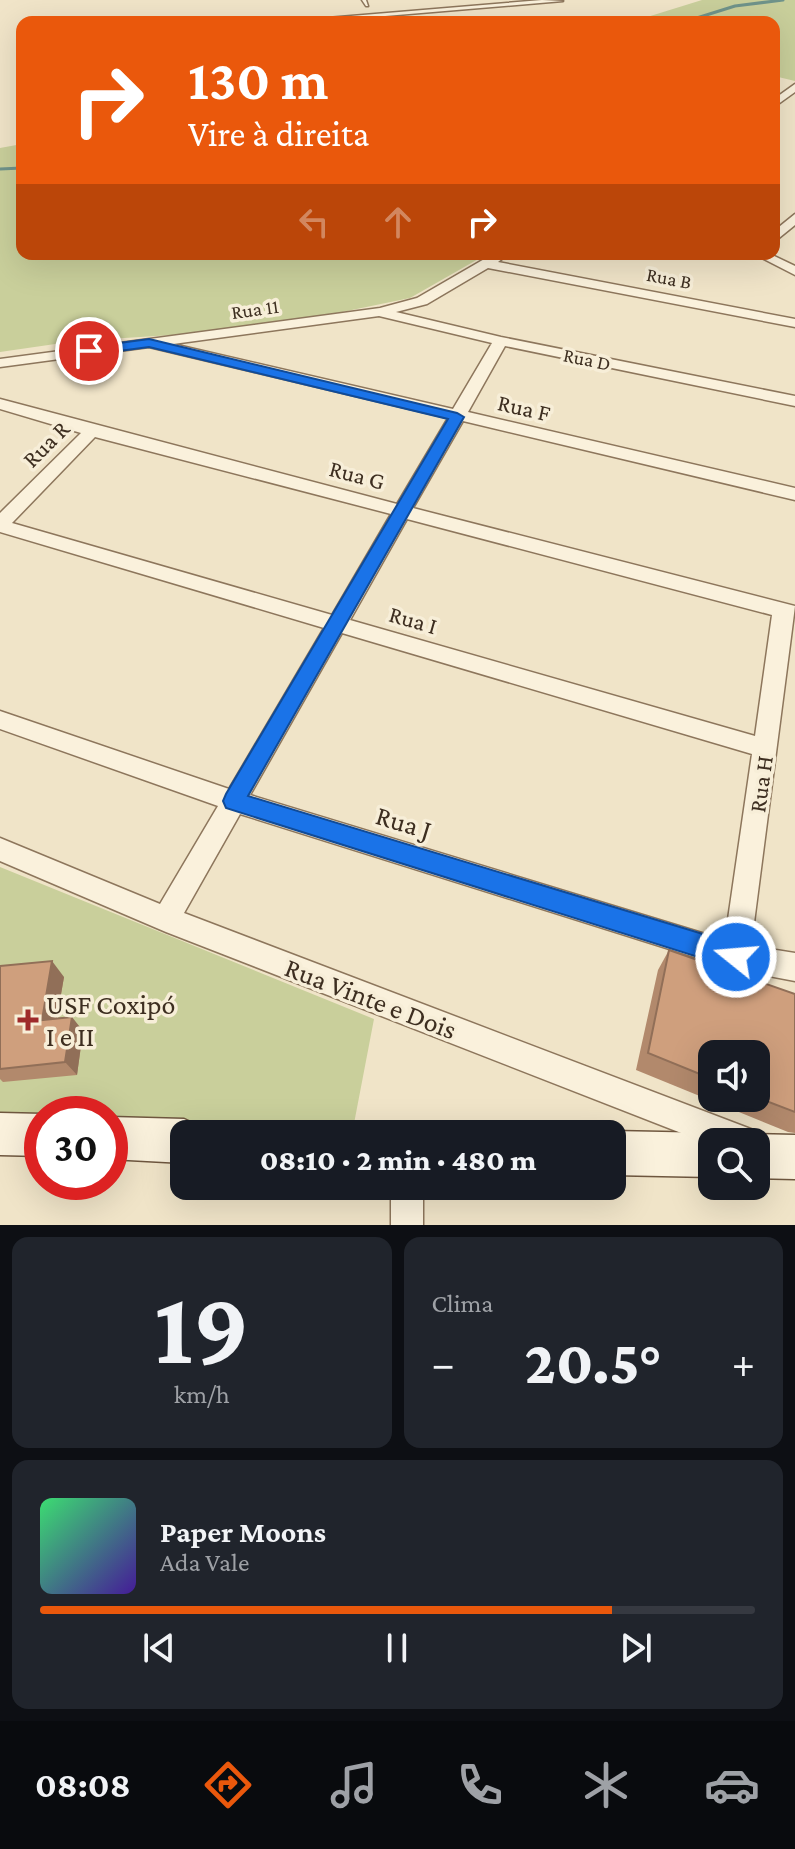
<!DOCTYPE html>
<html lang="pt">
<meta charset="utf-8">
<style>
body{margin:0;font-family:"Crimson Pro",serif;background:#20242c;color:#f1f3f6;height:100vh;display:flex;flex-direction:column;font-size:30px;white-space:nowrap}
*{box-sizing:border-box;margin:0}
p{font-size:26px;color:#9ea1a6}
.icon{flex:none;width:44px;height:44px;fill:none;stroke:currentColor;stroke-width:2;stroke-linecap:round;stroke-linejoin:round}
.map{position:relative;height:1225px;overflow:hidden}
.side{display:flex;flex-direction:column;gap:12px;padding:12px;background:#0d0f14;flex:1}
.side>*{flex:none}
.hud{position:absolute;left:16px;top:16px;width:764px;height:244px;border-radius:16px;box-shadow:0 8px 32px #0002;background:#ea580c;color:#fff;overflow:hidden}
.fabs{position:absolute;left:698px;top:1040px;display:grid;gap:16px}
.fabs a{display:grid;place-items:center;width:72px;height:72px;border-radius:16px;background:#171b24;box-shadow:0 8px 32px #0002;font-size:40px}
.speed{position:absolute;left:24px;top:1096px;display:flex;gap:16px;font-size:40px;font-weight:700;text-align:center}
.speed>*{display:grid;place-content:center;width:104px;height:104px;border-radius:50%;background:#171b24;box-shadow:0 8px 32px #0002;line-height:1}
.speed .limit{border:12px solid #d22;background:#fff;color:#111}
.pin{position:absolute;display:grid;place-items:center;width:68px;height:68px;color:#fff;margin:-34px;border:4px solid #fff;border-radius:50%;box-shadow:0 2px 8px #0007}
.me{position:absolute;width:88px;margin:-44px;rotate:287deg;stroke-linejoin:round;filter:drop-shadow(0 0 6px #0008)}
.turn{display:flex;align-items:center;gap:28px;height:168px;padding:0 40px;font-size:36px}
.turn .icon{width:104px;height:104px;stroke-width:2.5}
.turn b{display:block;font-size:56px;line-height:68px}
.lanes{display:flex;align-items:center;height:76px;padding:0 40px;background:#0003;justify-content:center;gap:40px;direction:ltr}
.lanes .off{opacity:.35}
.big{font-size:60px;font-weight:800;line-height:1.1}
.side .card{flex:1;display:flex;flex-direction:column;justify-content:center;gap:12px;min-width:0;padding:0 28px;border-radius:16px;background:#20242c}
.side .dial{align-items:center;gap:0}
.dial b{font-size:104px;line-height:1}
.song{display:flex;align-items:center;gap:24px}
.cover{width:96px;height:96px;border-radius:12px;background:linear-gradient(135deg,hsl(140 70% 55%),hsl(260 70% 35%))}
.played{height:8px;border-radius:4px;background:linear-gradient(90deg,#ea580c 80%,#363941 80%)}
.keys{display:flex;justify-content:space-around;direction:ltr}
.heat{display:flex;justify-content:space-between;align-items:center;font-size:44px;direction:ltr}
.side .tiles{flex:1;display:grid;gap:12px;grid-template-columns:1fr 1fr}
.card:last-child{grid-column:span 2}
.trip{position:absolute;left:170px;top:1120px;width:456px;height:80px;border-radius:16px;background:#171b24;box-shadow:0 8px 32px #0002;font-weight:800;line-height:80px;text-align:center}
.dock{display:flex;height:128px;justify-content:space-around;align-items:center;background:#090b0e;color:#9ea1a6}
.dock .icon{width:56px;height:56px}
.dock .active{color:#ea580c}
.dock b{font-size:36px;color:#f1f3f6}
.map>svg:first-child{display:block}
.green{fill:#c9cf9b}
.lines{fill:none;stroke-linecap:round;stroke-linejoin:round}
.stream{stroke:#6f938a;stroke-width:3}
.lane-casing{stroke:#8d765c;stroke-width:3}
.street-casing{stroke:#8d765c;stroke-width:3}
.secondary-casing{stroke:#6f573f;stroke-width:3}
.lane{fill:#faf1dc;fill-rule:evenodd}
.street{fill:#faf1dc;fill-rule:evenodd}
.secondary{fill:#faf1dc;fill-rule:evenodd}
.wall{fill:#b2896c;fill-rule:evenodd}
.shaded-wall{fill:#916f58}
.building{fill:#cf9f7d;stroke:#916f58;stroke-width:2}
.route{fill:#1a73e8;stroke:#114b97;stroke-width:2}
.poi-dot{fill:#9e2a2b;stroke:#f7eed8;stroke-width:3}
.labels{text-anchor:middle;stroke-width:7;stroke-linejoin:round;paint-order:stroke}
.far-street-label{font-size:20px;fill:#3d2e20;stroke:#f7eed8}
.street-label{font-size:24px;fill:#3d2e20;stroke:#f7eed8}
.near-street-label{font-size:28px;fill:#3d2e20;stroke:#f7eed8}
.near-poi-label{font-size:28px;fill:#3d2e20;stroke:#f7eed8;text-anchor:start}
</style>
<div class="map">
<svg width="795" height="1225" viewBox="0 0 795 1225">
<rect width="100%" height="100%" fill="#f0e4c8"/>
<path class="green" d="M702 0H795V81L774 76V22H631Z
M22 144V254H487L410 298 313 318 205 333 76 341 0 352V148Z
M0 867 374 1019 352 1134 110 1126V1114H42L0 1122Z"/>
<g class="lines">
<path class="stream" d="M684 22 735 6 783 0
M0 169 22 168"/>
<defs>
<path id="lane" d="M362 0H366L368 6H366Z"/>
<path id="street" d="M542 0 563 1 314 22H279Z
M795 84V92L774 107V99Z
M795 214V225L774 242V231Z
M493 254H508L498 262 795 319V327L488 268 427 304 396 312 501 337 795 396V406L505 346 468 412 795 488V500L463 421 413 508 795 606 751 946 795 953V981L736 970 240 814 184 913 756 1131 760 1142 756 1153V1142H712V1145L166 932 0 861V838L160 904 218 806 0 729V711L229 789 324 628 0 532V513L81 433 0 409V399L397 504 448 418 149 347 0 367V359L380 308 417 298ZM379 316 492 343 453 409 173 344ZM95 437 391 514 332 615 12 523ZM407 519 772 615 755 736 350 620ZM342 633 752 754 725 940 250 795Z
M754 254H770L795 266V275Z
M391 1186H423V1225H391Z"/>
<path id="secondary" d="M0 1113 43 1114 42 1156 0 1155Z
M110 1117 184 1119 199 1126 203 1134H184V1163L110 1159Z
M612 1131 712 1133 728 1142H712V1177L612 1175V1134H606Z
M756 1134 795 1135V1179L756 1178V1142H740Z"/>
</defs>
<use href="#lane" class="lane-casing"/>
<use href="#street" class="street-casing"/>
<use href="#secondary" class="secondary-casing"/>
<use href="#lane" class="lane"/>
<use href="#street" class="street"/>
<use href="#secondary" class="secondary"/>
</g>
<path class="wall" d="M669 950 795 994V1133L788 1132 636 1070 658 970ZM712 1054H756V1098H712Z
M0 966 64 977 57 1018 83 1031 77 1075 3 1082 0 1079Z"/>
<path class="shaded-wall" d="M52 961 64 977 54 1034 42 1020Z
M72 1017 83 1031 77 1075 65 1062Z"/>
<path class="building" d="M669 950 795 994V1112L756 1097V1054H712V1079L648 1053Z
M52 961 42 1020 72 1017 65 1062 0 1069V966Z"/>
<path class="route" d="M149 339 457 413 464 417 248 796 736 944 745 948 748 957 745 965 736 969 226 808 223 801 226 794 448 419 149 347 89 355 83 351 89 347Z"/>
<path class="poi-dot" d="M24 1008h8v8h8v8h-8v8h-8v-8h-8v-8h8z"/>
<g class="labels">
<g class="far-street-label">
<text transform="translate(669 278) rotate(11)" y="7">Rua B</text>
<text transform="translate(255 309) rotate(-8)" y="7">Rua 11</text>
<text transform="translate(587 359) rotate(12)" y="7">Rua D</text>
</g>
<g class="street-label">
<text transform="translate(524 408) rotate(13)" y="8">Rua F</text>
<text transform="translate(46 444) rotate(-45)" y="8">Rua R</text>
<text transform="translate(357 475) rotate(15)" y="8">Rua G</text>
<text transform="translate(413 620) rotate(16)" y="8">Rua I</text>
<text transform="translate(761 784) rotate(-82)" y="8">Rua H</text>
</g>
<g class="near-street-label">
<text transform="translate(404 822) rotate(17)" y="10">Rua J</text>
<text transform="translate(371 998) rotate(21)" y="10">Rua Vinte e Dois</text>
</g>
<g class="near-poi-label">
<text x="46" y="1014">USF Coxipó<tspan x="46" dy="32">I e II</tspan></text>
</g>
</g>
</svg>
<div class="fabs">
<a><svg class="icon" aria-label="sound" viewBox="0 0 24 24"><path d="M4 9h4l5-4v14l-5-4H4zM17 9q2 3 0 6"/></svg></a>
<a><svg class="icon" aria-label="search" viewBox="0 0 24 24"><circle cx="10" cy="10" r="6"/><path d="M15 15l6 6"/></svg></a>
</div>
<div class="speed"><div class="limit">30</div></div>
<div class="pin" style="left:89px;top:351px;background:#d93025"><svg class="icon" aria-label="arrive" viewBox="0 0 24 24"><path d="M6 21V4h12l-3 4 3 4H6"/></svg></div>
<svg class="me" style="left:736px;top:957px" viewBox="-20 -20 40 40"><circle r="17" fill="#1a73e8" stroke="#fff" stroke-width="3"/><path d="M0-11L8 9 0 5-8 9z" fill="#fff"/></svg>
<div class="trip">08:10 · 2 min · 480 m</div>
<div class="hud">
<div class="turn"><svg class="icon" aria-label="right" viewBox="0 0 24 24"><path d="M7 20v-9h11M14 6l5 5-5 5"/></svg><div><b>130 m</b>Vire à direita</div></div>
<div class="lanes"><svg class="icon off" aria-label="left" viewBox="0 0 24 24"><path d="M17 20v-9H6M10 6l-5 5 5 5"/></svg><svg class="icon off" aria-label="ahead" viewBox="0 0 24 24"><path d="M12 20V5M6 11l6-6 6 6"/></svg><svg class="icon" aria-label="right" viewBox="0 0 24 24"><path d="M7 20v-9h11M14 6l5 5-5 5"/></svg></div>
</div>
</div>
<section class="side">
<div class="tiles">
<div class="card dial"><b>19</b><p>km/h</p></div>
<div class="card"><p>Clima</p>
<div class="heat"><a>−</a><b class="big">20.5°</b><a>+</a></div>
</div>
<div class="card">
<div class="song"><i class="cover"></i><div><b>Paper Moons</b><p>Ada Vale</p></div></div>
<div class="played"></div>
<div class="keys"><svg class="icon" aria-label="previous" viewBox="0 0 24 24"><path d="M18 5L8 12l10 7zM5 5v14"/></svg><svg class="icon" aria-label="pause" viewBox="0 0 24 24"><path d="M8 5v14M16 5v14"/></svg><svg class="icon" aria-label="next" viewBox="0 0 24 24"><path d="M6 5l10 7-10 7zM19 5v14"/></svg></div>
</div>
</div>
</section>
<nav class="dock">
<b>08:08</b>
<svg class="icon active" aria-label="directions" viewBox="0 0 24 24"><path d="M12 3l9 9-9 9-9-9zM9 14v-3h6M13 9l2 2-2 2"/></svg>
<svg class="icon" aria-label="music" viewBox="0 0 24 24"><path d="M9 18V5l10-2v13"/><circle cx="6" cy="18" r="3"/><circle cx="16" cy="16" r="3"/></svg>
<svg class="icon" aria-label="phone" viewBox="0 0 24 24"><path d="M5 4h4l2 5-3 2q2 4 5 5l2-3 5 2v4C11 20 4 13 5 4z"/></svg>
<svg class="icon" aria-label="climate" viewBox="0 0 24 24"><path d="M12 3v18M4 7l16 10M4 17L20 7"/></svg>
<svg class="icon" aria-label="car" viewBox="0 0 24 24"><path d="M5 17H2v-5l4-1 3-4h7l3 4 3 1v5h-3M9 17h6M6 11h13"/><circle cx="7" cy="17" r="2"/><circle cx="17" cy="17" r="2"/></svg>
</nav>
